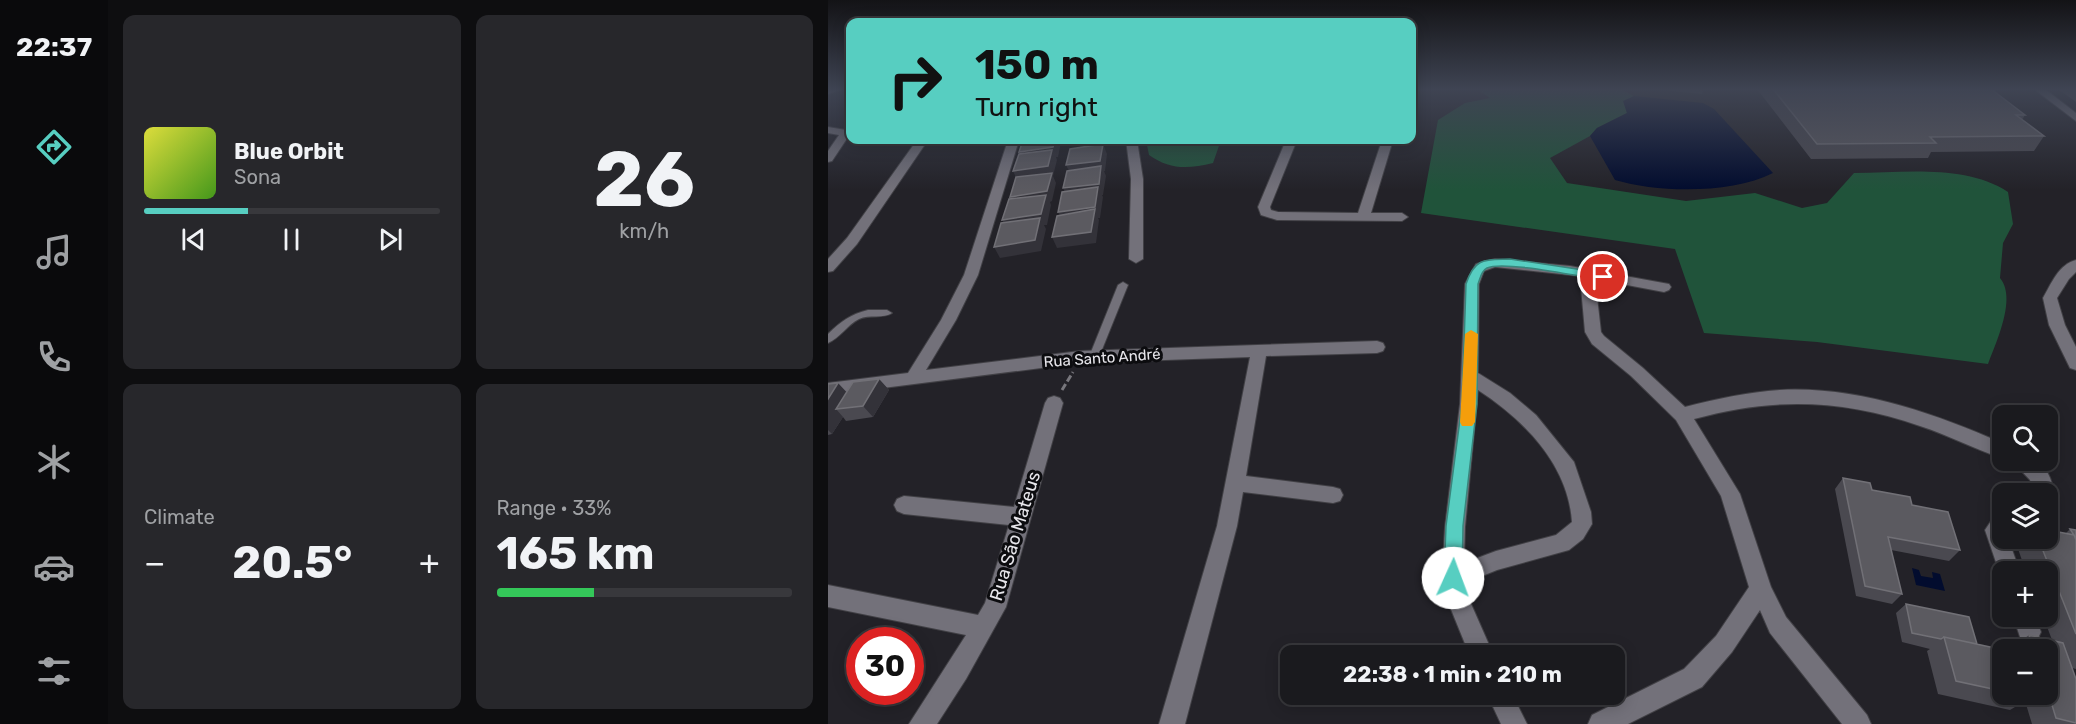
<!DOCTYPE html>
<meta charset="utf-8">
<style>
body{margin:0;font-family:Rubik,sans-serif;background:#27272b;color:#f1f3f6;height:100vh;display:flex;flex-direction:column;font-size:22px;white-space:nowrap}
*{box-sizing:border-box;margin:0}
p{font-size:20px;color:#9fa1a4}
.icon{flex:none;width:33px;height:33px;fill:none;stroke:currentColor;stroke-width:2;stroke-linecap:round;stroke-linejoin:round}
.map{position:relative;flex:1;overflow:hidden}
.sheet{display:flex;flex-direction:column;gap:15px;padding:15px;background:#0e0e10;width:720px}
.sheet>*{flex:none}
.hud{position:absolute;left:18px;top:18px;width:570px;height:126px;border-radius:12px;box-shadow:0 3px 15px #0003,0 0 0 2px #38383c;background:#57cec1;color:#111;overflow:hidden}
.buttons{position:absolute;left:1164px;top:405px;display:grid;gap:12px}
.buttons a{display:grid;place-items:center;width:66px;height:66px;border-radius:12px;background:#1a1a1e;box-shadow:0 3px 15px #0003,0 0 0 2px #38383c;font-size:30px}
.speed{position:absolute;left:18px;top:627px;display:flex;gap:12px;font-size:30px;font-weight:700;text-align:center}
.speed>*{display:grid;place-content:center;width:78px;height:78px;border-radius:50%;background:#1a1a1e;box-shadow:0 3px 15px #0003,0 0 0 2px #38383c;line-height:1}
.speed .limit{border:9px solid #d22;background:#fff;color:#111}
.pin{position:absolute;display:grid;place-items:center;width:51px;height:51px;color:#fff;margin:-26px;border:3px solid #fff;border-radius:50%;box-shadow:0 2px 6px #0007}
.me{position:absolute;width:66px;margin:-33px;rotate:2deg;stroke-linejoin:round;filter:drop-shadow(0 0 4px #0008)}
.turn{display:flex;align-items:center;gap:21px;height:126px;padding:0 30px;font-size:27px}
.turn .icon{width:78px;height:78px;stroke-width:2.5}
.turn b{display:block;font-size:42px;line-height:51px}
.big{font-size:45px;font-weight:700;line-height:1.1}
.sheet .card{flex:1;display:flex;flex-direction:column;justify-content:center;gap:9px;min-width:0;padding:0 21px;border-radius:12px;background:#27272b}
.sheet .dial{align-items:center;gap:0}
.dial b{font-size:78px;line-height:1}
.song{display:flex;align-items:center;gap:18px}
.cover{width:72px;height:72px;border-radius:9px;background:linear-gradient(135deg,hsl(60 70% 55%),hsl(100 70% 35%))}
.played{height:6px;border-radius:3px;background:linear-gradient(90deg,#57cec1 35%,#38383c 35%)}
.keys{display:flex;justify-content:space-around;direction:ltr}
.heat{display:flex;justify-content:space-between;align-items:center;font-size:33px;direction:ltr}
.charge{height:9px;border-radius:4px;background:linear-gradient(90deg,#34c759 33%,#38383c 0)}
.sheet .tiles{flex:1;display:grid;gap:15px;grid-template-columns:repeat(2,1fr)}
.trip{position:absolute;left:452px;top:645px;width:345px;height:60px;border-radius:12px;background:#1a1a1e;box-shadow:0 3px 15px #0003,0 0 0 2px #38383c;font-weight:700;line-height:60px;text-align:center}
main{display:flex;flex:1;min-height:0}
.menu{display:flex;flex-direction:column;width:108px;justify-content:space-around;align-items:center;background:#0a0a0c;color:#9fa1a4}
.menu .icon{width:42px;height:42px}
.menu .selected{color:#57cec1}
.menu b{font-size:27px;color:#f1f3f6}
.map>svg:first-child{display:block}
.forest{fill:#20533a}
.water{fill:#020c2e}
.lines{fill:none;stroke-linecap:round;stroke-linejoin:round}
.service-casing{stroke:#414045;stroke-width:2}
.minor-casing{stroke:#414045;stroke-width:2}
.tertiary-casing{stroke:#414045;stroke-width:2}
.path{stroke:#77767c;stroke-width:3;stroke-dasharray:7 3;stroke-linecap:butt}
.service{fill:#73717a;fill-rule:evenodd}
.minor{fill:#73717a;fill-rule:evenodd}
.tertiary{fill:#73717a;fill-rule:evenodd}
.wall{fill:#4a4950}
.shaded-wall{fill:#333239}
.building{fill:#5b5a60;stroke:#717076;stroke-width:1.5}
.route{fill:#57cec1;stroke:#39867d;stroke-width:1.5}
.slow{fill:#f59e0b}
.labels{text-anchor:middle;stroke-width:6;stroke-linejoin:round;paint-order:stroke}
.street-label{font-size:15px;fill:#e7e6eb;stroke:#0c0c0f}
.near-street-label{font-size:18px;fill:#e7e6eb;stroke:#0c0c0f}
</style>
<main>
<nav class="menu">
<b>22:37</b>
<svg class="icon selected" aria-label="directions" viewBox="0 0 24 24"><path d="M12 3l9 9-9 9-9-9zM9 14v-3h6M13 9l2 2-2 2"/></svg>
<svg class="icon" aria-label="music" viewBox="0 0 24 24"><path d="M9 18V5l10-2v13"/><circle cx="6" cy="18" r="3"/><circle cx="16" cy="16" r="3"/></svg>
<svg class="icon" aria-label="phone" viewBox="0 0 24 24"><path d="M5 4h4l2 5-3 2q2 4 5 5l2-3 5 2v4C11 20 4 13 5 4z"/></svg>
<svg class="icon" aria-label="climate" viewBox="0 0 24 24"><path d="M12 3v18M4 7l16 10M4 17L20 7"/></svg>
<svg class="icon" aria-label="car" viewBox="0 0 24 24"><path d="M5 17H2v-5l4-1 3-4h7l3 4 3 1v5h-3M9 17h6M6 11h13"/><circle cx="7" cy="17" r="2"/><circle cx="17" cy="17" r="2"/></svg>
<svg class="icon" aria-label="filters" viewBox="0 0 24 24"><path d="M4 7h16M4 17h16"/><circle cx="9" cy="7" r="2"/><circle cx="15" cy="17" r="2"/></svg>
</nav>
<section class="sheet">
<div class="tiles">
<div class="card">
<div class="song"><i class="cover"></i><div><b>Blue Orbit</b><p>Sona</p></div></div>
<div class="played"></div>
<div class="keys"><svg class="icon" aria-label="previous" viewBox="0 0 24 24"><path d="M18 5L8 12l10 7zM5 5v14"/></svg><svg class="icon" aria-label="pause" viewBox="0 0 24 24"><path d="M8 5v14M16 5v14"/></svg><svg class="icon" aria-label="next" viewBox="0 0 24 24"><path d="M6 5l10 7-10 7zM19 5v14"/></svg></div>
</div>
<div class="card dial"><b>26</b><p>km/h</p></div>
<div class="card"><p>Climate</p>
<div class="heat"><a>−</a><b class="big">20.5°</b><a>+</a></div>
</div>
<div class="card"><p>Range · 33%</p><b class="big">165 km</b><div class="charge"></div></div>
</div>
</section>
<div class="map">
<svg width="1248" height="724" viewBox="0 0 1248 724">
<rect width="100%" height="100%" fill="#232228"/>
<path class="forest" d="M649 89H792L806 96 796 103 799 113 769 128 762 136 722 158 739 183 858 201 927 193 974 208 999 203 1026 173C1076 173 1137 164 1180 192L1185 224 1175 243 1172 278C1189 298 1168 342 1160 364L989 342 876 333 847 249 593 213 610 120 637 103 662 98Z
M318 140H420L421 141 413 146 392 143 385 163C360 169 342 170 321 155Z"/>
<path class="water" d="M806 96 875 103 886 109 945 173C903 194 831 193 787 180L762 136 769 128 799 113 795 101Z
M1084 568 1091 570 1093 576 1105 578 1104 572 1112 574 1117 591 1088 585Z"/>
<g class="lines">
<defs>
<path id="service" d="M295 282 300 285 271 357 270 360H262L261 357 290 285Z
M40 310H59L64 313C56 319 41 314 31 319 19 325 12 338 0 343V334C12 322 23 314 40 310Z"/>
<path id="minor" d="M0 89H15L0 94Z
M0 127 18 130 22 134 4 161 0 162V151L11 135 0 133Z
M180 140H191L150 275 128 320 98 370 252 351 549 341 555 343 557 347 555 351 549 353 438 356 418 476 505 487 512 489 515 495 512 501 505 503 415 492 409 526 357 724H331L389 526 422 357 252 363 0 395V383L80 373 113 320 136 275Z
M298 140H309L315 179V259L308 263 301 259 303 179Z
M458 140H469L442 207 443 210 450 212 530 213 554 140H565L543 213H574L580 217 574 221 449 220 433 215 430 207Z
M667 259 742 266 841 284 843 287 841 290 836 292 767 279 773 332 776 336 815 368 857 407C888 399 920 392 952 390 1029 386 1105 413 1174 443V458C1146 449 1120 435 1092 426 1014 399 945 397 866 419L912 494 943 587 958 617 1039 715 1043 724H1014L942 633 932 610 904 652 874 687 800 724H760L764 715 856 669 888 636 921 587 893 496 848 420 803 376 764 344 757 332 752 276 667 267 656 271 651 284 650 373 682 393 708 415 746 462 763 512 764 524 755 539 741 550 669 570 637 583 640 597 666 656H642L618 597 614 578 617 527 632 404 637 284 648 264ZM650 390C696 420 740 464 744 522L728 535 668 551 636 563 637 527Z
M226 396 232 398 235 403 178 607 138 679 109 724H81L138 635 0 607V585L150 615 157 603 181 525 76 514 69 511 66 505 69 499 76 496 186 507 217 403 220 398Z
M1183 460C1190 460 1202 458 1208 461 1220 467 1229 488 1223 500L1220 501V494H1206L1202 480Z
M1174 512V538H1180L1192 572H1174V580L1157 530 1167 515Z
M1185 616H1207L1213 632 1209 640 1201 643 1193 640Z
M659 694H684L699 724H673Z"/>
<path id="tertiary" d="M1206 89H1217L1248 113V121Z
M89 140H100L29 244 5 271 0 272V259L19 238Z
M1248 260V272L1241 279 1229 298 1237 325 1248 347V370L1242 368 1221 325 1215 298C1223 284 1231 264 1248 260Z"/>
</defs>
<use href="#service" class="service-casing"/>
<use href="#minor" class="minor-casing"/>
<use href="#tertiary" class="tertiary-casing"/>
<path class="path" d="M234 390 245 372"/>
<use href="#service" class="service"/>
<use href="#minor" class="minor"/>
<use href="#tertiary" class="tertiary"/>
</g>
<path class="wall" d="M825 89H875L874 94Z
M929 89H1168L1167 92 1197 115 1194 120 1216 136 1206 151 1103 152 1100 158 983 159Z
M1230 89H1248V102Z
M51 379 61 390 45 417 18 421 15 417 4 434 0 435V384L18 392Z
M1015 478 1084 505 1132 550 1121 561 1063 550 1074 594 1064 604 1028 596 1007 489Z
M1242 529 1248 530V669L1244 668 1248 679V724H1204L1197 701 1182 710 1110 694 1099 651 1102 649 1074 642 1068 613 1078 604 1149 644 1174 650V694H1220V650L1182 649 1201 635 1224 640 1215 616H1220V572H1198L1188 543 1193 538H1220L1237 534Z"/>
<path class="shaded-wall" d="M200 140H232L233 142 230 157H228L229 160 225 176 228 183 224 201 222 202 223 205 219 225H216L218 229 213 251 172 258 166 247 180 231 174 220 187 207 182 197 190 182 185 171 196 162 191 152Z
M275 144 279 154 277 171H276L278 176 275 195H274L275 197 272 218H270L271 220 268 243 229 248 224 237 235 222 230 212 240 199 235 188 243 175 238 165Z
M51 379 61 390 45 417 35 406Z
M10 383 26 400 8 409 15 417 4 434 0 430V399Z"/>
<path class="building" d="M945 89H1163L1197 115H1188L1216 136 1102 137 1108 143 989 144Z
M195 140H227L225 147 191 152Z
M275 144 272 161 238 165 242 149Z
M224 150 220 166 185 171 191 154Z
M273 166 271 184 235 188 239 171Z
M224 173 219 191 182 197 188 177Z
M270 187 267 207 230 212 234 192Z
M218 195 213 214 174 220 181 199Z
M267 209 263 232 224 237 229 216Z
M212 218 207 240 166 247 173 223Z
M51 379 35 406 8 409 25 382Z
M10 383 0 399V384Z
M1015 478 1042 483 1044 490 1082 497 1084 505 1120 512 1132 550 1060 537 1074 594 1037 586Z
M1242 529 1248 530V540L1246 535Z
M1220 530 1246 535 1248 540V634L1210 538H1220Z
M1078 604 1141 617 1149 644 1116 637 1113 639 1084 633Z
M1201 635 1235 643 1248 679V723L1228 718 1220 692V650H1206Z
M1116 637 1176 650H1174V691L1128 681Z
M1190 694H1202L1203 697Z"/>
<linearGradient id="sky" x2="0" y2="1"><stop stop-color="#131316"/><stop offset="0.47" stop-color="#3f4453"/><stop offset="1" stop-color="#3f4453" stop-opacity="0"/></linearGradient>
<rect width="1248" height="190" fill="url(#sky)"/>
<path class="route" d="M682 259 775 273 781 277 775 280C753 277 675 260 659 268 653 271 652 279 650 284L649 404 635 526 634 578 631 584 625 586 619 584 616 578 618 526 634 404 638 284C647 257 657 260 682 259Z"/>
<path class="slow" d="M643 330 650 334 647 422 644 426H634L632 422 637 334Z"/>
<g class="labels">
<g class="street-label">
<text transform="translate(274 358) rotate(-4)" y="5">Rua Santo André</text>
</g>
<g class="near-street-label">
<text transform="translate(187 536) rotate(-73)" y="6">Rua São Mateus</text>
</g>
</g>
</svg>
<div class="buttons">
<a><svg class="icon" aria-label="search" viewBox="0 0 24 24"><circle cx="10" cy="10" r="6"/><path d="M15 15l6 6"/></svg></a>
<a><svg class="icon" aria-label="layers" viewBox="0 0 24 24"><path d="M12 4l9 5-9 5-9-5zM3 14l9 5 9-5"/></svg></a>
<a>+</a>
<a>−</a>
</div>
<div class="speed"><div class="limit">30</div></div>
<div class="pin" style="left:775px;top:277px;background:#d93025"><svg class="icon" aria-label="arrive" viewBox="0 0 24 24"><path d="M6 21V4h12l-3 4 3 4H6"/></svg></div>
<svg class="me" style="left:625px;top:578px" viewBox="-20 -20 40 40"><circle r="19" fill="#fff"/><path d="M0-13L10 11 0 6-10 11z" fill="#57cec1"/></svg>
<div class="trip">22:38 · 1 min · 210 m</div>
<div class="hud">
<div class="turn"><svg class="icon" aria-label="right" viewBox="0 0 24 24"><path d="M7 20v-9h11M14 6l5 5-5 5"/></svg><div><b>150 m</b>Turn right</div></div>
</div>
</div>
</main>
